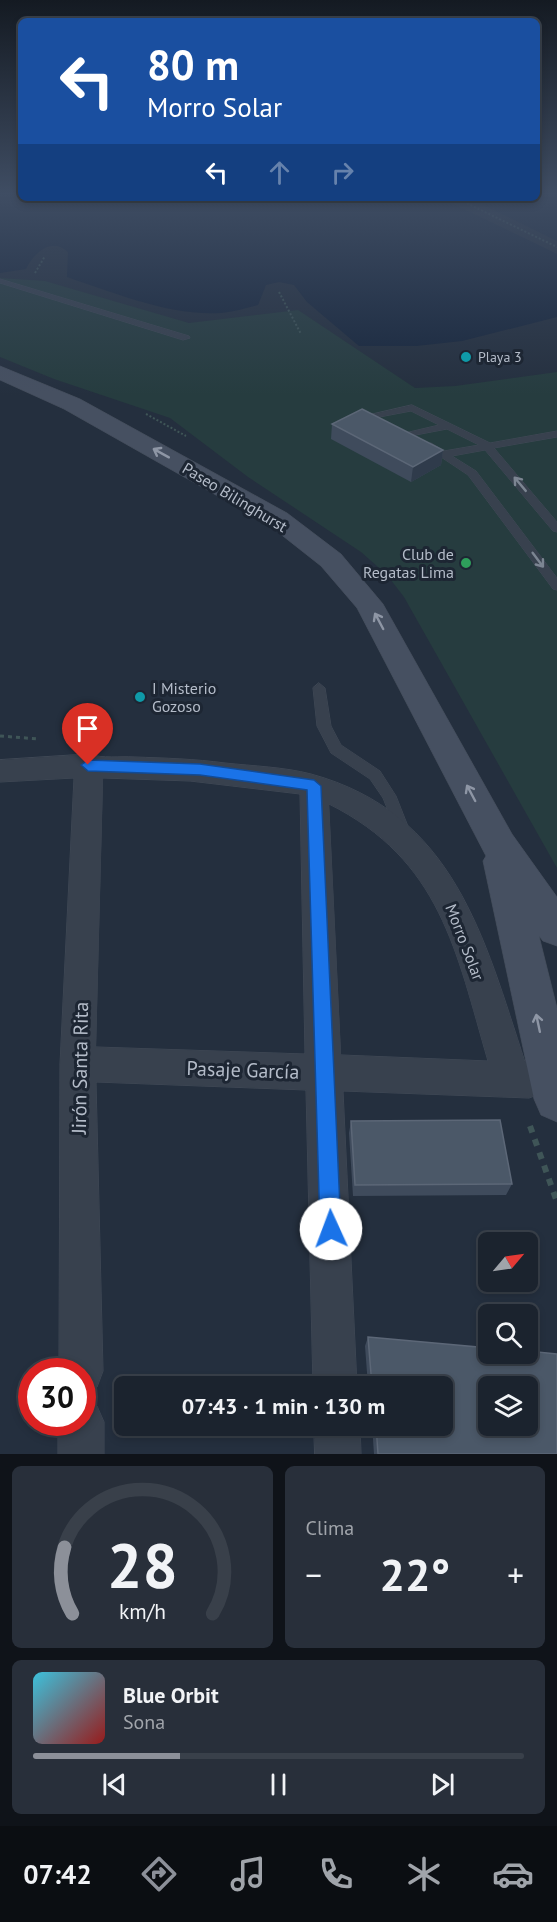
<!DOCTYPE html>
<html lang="es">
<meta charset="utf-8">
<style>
body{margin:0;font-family:"PT Sans",sans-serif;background:#282f3a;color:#f1f3f6;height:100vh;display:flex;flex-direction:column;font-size:22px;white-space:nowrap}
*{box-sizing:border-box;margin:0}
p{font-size:20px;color:#a0a4aa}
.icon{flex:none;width:33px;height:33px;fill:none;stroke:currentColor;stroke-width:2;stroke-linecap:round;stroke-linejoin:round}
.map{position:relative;height:1454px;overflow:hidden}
.side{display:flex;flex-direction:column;gap:12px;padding:12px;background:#0f1319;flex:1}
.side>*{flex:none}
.top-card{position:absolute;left:18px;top:18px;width:522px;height:183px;border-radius:9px;box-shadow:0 3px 9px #0003,0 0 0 2px #39404a;background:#1a4fa0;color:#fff;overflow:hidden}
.needle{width:39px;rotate:61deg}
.fabs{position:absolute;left:478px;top:1232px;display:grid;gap:12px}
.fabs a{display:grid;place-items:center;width:60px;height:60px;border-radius:9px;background:#1b232e;box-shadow:0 3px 9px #0003,0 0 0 2px #39404a;font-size:30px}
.speed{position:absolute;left:18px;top:1358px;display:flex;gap:12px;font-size:30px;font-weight:700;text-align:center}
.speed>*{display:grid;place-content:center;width:78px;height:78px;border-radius:50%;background:#1b232e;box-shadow:0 3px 9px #0003,0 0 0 2px #39404a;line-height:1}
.speed .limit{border:9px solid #d22;background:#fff;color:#111}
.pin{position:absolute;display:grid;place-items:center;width:51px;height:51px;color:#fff;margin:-62px -26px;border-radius:50% 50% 50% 0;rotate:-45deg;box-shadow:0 0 6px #0007}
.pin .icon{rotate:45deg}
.me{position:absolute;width:66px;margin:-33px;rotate:358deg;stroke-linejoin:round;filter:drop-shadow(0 0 4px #0008)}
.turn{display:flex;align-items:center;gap:21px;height:126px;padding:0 30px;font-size:27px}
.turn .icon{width:78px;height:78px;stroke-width:2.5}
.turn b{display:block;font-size:42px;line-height:51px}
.lanes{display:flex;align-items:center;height:57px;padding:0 30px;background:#0003;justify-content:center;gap:30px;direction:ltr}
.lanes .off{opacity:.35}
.big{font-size:45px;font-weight:600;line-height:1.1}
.side .tile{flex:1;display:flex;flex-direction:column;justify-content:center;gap:9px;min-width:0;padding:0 21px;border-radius:9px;background:#282f3a}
.side .dial{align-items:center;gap:0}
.dial svg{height:156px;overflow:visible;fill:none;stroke:#39404a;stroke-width:7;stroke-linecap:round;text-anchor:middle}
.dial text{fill:#f1f3f6;stroke:none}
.song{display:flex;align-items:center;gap:18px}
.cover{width:72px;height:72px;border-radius:9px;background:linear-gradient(135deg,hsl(190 70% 55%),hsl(0 70% 35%))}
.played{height:6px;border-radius:3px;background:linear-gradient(90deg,#8c9099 30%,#39404a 30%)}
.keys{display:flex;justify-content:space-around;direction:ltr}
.heat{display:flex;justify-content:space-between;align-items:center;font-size:33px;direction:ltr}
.side .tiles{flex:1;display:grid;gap:12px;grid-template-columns:1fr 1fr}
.tile:last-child{grid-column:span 2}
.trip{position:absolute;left:114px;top:1376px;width:339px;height:60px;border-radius:9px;background:#1b232e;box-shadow:0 3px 9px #0003,0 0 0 2px #39404a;font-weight:600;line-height:60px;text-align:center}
.menu{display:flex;height:96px;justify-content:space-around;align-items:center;background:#0b0e12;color:#a0a4aa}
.menu .icon{width:42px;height:42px}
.menu .current{color:#8c9099}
.menu b{font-size:27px;color:#f1f3f6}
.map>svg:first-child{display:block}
.green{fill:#263c3f}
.water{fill:#17263c}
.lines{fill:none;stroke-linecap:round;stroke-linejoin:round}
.lane-casing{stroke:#414a57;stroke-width:1}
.street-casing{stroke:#414a57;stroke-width:1}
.secondary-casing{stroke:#414a57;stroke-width:1}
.path-far2{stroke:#3f5557;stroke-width:2;stroke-dasharray:2 2;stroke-linecap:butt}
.path-far1{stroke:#3f5557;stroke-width:3;stroke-dasharray:4 4;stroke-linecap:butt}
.path{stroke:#3f5557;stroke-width:6;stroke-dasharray:7 7;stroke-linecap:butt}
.lane{fill:#38414e;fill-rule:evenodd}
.street{fill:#38414e;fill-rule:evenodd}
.secondary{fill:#465061;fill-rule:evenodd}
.wall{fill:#3f4b5c}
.shaded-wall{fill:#2f3b4b}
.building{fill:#4b5868;stroke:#5c6777;stroke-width:1.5;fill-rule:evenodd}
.oneway{stroke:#8e96a5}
.oneway2{stroke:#7c8592}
.route{fill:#1a73e8;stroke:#114b97;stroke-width:1.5}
.culture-dot{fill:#0f9aa8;stroke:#1d2633;stroke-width:2}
.leisure-dot{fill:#2e9e5b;stroke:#1d2633;stroke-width:2}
.labels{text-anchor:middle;stroke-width:6;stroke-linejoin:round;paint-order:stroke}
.far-poi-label{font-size:14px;fill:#b4bcc9;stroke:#1d2633;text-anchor:start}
.street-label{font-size:16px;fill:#b4bcc9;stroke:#1d2633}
.poi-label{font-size:16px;fill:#b4bcc9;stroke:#1d2633;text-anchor:end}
.near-street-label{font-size:20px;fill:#b4bcc9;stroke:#1d2633}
</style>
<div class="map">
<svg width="557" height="1454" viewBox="0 0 557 1454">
<rect width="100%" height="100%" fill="#242f3e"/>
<path class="green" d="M0 278 45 281 189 323 298 310 415 388 455 386 557 372V868L404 597 387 575 361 552 248 477 170 418 54 379 0 357Z"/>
<path class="water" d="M0 192H21V198H441L557 254V317L462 341 416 346H359L307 302 294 285 279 282 266 285 258 305C246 308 234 312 221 313 169 316 115 293 67 277L68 252C51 236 33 254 26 269L0 273Z
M537 192H557V241L469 198H537Z"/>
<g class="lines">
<defs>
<path id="lane" d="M0 279 189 336 190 338 183 340 0 283Z
M412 405 490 443 557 431V437L494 448 557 522V532L553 531 485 450 452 456 476 471 557 578V590L553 589 468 475 423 445 431 443 444 451 479 445 447 429 405 437V433L439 425 411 411 374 418 369 415Z
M319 683 325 688 331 726 341 745 380 771 396 796 411 834 409 838 404 840 399 838 383 798 370 779 331 753 317 726 313 688Z"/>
<path id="street" d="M89 754C103 759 120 756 134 757 165 758 195 759 225 763 253 766 284 767 311 774 454 813 484 937 525 1062L542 1067 547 1080 542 1093 529 1098 343 1091 357 1386H313L306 1090 96 1082 103 1371 97 1387 82 1393V1371H59L60 1064 74 778 0 782V760ZM103 778 190 781 300 794 305 1054 96 1047ZM329 804C441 860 456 951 488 1061L341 1055Z
M82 1400 97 1406 104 1422V1454H58V1422H82Z
M314 1425H360L361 1454H315Z"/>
<path id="secondary" d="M0 366 80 399 287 513 341 554 383 604 512 834 557 897V946L543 941 539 936 557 1008V1122L541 1115 534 1099 483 861 486 856 357 608 321 566 269 525 64 409 0 380Z"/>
</defs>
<use href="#lane" class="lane-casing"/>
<use href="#street" class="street-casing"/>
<use href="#secondary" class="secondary-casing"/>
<path class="path-far2" d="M456 198 557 247
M35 273 45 256
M279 292 301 334
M146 414 186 436"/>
<path class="path-far1" d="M0 736 39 739"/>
<path class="path" d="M530 1126 557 1202"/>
<use href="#lane" class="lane"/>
<use href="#street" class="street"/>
<use href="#secondary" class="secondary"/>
</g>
<path class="wall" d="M332 424 443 450 441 465 411 482 331 439Z
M351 1121 512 1184 506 1195 353 1196 349 1133Z
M368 1337 557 1454H374L372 1425H442V1386H368L365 1346Z"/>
<path class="shaded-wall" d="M443 450 441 465 411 482 413 467Z"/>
<path class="building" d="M362 409 443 450 413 467 332 424Z
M500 1120 512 1184 355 1185 351 1121Z
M368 1337 489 1348V1353H528V1351L557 1354V1454H378L376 1425H442V1386H372ZM489 1386H528V1425H489Z"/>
<defs><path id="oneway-shaft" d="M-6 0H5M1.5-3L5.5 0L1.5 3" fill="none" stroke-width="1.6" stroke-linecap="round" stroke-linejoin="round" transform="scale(1.5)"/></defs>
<g class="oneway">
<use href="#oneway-shaft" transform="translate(161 453) rotate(-151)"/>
<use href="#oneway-shaft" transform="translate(379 621) rotate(-118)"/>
<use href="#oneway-shaft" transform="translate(471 793) rotate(-118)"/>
<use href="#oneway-shaft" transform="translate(538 1023) rotate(-102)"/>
</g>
<g class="oneway2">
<use href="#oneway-shaft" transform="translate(520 484) rotate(-130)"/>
<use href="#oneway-shaft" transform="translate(538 560) rotate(53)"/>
</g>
<linearGradient id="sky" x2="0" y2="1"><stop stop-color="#141a22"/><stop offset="0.49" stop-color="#3f4d63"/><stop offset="1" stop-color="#3f4d63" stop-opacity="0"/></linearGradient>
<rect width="557" height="395" fill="url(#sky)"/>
<path class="route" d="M88 760 200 764 314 780 321 786 341 1229 338 1236 331 1239 323 1236 320 1229 307 790 200 775 88 771 81 765Z"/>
<g class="culture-dot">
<circle cx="466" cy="357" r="6"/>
<circle cx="140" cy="697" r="6"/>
</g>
<circle class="leisure-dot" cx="466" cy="563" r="6"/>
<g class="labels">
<g class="far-poi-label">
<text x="478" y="362">Playa 3</text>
</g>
<g class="street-label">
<text transform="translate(235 497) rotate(31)" y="6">Paseo Bilinghurst</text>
<text transform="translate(465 942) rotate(69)" y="6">Morro Solar</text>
</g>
<g class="poi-label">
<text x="454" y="560">Club de<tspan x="454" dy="18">Regatas Lima</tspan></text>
<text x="152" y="694" text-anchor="start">I Misterio<tspan x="152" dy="18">Gozoso</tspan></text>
</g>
<g class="near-street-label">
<text transform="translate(80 1068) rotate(-89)" y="7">Jirón Santa Rita</text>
<text transform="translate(243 1070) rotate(2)" y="7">Pasaje García</text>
</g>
</g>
</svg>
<div class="fabs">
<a><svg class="needle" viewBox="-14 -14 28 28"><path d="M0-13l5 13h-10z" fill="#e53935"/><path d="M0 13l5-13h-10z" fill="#a0a4aa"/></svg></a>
<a><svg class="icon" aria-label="search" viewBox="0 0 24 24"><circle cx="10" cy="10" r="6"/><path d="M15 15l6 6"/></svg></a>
<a><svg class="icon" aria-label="layers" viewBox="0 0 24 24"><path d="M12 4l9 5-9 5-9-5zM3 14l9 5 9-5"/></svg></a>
</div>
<div class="speed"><div class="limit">30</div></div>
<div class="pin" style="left:88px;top:765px;background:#d93025"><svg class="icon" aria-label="arrive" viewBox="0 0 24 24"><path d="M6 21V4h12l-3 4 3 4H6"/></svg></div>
<svg class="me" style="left:331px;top:1229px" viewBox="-20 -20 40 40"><circle r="19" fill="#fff"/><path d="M0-13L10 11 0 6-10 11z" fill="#1a73e8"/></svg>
<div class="trip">07:43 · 1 min · 130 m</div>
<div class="top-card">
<div class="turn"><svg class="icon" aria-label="left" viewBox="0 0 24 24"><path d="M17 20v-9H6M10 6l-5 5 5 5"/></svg><div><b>80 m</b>Morro Solar</div></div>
<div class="lanes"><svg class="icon" aria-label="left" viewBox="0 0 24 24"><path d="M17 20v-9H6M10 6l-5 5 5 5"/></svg><svg class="icon off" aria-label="ahead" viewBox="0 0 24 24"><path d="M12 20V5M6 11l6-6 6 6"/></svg><svg class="icon off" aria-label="right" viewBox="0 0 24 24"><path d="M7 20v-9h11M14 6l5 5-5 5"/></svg></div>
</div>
</div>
<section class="side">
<div class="tiles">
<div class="tile dial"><svg viewBox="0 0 100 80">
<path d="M14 69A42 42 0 1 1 86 69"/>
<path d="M14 69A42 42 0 0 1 10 35" stroke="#8c9099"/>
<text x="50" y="56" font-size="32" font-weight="700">28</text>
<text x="50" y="72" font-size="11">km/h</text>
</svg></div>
<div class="tile"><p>Clima</p>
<div class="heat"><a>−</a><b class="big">22°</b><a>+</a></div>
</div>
<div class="tile">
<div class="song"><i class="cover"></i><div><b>Blue Orbit</b><p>Sona</p></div></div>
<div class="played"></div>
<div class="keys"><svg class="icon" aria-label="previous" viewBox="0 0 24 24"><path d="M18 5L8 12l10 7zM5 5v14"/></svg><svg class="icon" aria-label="pause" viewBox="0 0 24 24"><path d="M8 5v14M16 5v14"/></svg><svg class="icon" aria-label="next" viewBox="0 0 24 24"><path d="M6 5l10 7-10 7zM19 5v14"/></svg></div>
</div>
</div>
</section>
<nav class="menu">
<b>07:42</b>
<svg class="icon current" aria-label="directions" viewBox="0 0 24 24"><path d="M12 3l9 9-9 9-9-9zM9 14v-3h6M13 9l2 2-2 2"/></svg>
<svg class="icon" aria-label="music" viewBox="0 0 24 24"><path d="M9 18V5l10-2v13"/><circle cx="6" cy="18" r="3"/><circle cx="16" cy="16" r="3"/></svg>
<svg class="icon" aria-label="phone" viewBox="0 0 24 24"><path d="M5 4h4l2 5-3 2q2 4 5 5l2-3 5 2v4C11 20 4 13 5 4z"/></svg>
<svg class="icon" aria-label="climate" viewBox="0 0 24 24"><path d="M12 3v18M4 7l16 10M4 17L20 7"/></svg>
<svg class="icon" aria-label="car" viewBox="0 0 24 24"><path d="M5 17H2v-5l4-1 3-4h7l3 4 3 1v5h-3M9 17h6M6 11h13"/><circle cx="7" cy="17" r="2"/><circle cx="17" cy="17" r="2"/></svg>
</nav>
